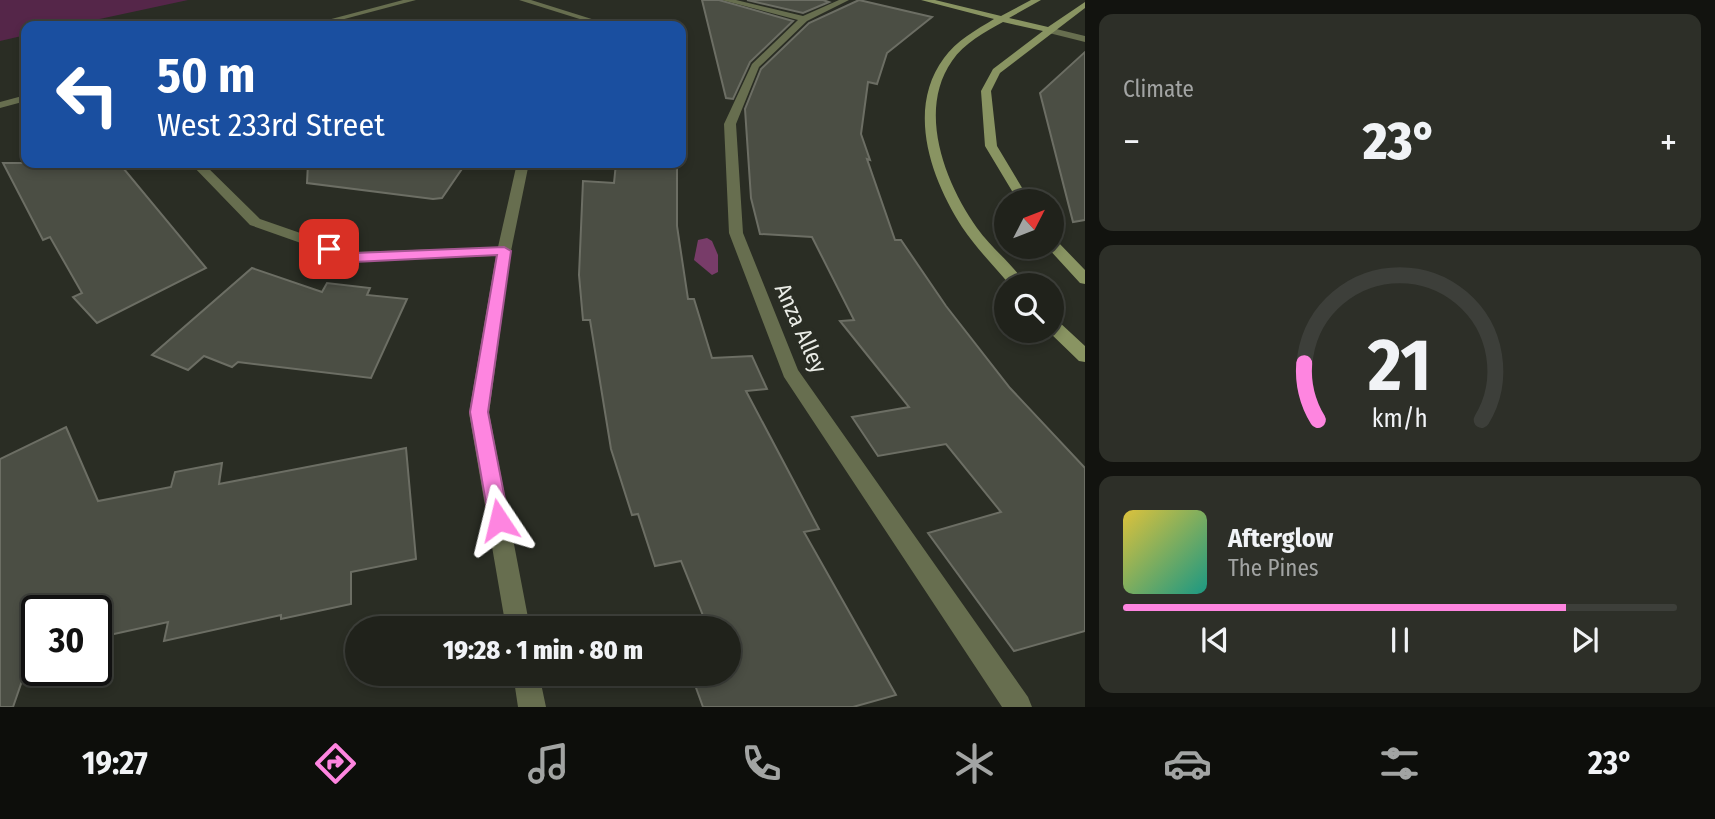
<!DOCTYPE html>
<meta charset="utf-8">
<style>
body{margin:0;font-family:"Fira Sans Condensed",sans-serif;background:#2d2f28;color:#f1f3f6;height:100vh;display:flex;flex-direction:column;font-size:26px;white-space:nowrap}
*{box-sizing:border-box;margin:0}
p{font-size:23px;color:#a2a4a3}
.icon{flex:none;width:38px;height:38px;fill:none;stroke:currentColor;stroke-width:2;stroke-linecap:round;stroke-linejoin:round}
.map{position:relative;flex:1;overflow:hidden}
.side{display:flex;flex-direction:column;gap:14px;padding:14px;background:#12130f;width:630px}
.side>*{flex:none}
.guide{position:absolute;left:21px;top:21px;width:665px;height:147px;border-radius:14px;box-shadow:0 4px 10px #0003,0 0 0 2px #3d3f3a;background:#1a4fa0;color:#fff;overflow:hidden}
.needle{width:46px;rotate:48deg}
.fabs{position:absolute;left:994px;top:189px;display:grid;gap:14px}
.fabs a{display:grid;place-items:center;width:70px;height:70px;border-radius:50%;background:#20221b;box-shadow:0 4px 10px #0003,0 0 0 2px #3d3f3a;font-size:35px}
.speed{position:absolute;left:21px;top:595px;display:flex;gap:14px;font-size:35px;font-weight:700;text-align:center}
.speed>*{display:grid;place-content:center;width:91px;height:91px;border-radius:50%;background:#20221b;box-shadow:0 4px 10px #0003,0 0 0 2px #3d3f3a;line-height:1}
.speed .limit{border:4px solid #111;border-radius:10px;background:#fff;color:#111}
.pin{position:absolute;display:grid;place-items:center;width:60px;height:60px;color:#fff;margin:-30px;border-radius:14px;box-shadow:0 4px 10px #0006}
.me{position:absolute;width:77px;margin:-38px;rotate:350deg;stroke-linejoin:round;filter:drop-shadow(0 0 5px #0008)}
.turn{display:flex;align-items:center;gap:24px;height:147px;padding:0 21px;font-size:32px}
.turn .icon{width:91px;height:91px;stroke-width:2.5}
.turn b{display:block;font-size:49px;line-height:60px}
.big{font-size:52px;font-weight:800;line-height:1.1}
.side .card{flex:1;display:flex;flex-direction:column;justify-content:center;gap:10px;min-width:0;padding:0 24px;border-radius:14px;background:#2d2f28}
.side .dial{align-items:center;gap:0}
.dial svg{height:182px;overflow:visible;fill:none;stroke:#3d3f3a;stroke-width:7;stroke-linecap:round;text-anchor:middle}
.dial text{fill:#f1f3f6;stroke:none}
.song{display:flex;align-items:center;gap:21px}
.cover{width:84px;height:84px;border-radius:10px;background:linear-gradient(135deg,hsl(50 70% 55%),hsl(170 70% 35%))}
.played{height:7px;border-radius:4px;background:linear-gradient(90deg,#fe85e0 80%,#3d3f3a 80%)}
.keys{display:flex;justify-content:space-around;direction:ltr}
.heat{display:flex;justify-content:space-between;align-items:center;font-size:38px;direction:ltr}
.trip{position:absolute;left:345px;top:616px;width:396px;height:70px;border-radius:35px;background:#20221b;box-shadow:0 4px 10px #0003,0 0 0 2px #3d3f3a;font-weight:800;line-height:70px;text-align:center}
.tabs{display:flex;height:112px;justify-content:space-around;align-items:center;background:#0d0e0b;color:#a2a4a3}
.tabs .icon{width:49px;height:49px}
.tabs .active{color:#fe85e0}
.tabs b{font-size:32px;color:#f1f3f6}
main{display:flex;flex:1;min-height:0}
.map>svg:first-child{display:block}
.green{fill:#552649}
.water{fill:#783c69}
.building{fill:#4b4e44;stroke:#6c6e64;stroke-width:2}
.lines{fill:none;stroke-linecap:round;stroke-linejoin:round}
.lane{fill:#676e4f;fill-rule:evenodd}
.street{fill:#676e4f;fill-rule:evenodd}
.secondary{fill:#899462;fill-rule:evenodd}
.route{fill:#fe85e0;stroke:#a55692;stroke-width:2}
.labels{text-anchor:middle;stroke-width:7;stroke-linejoin:round;paint-order:stroke}
.street-label{font-size:23px;fill:#eaece6;stroke:#2a2d24}
</style>
<main>
<div class="map">
<svg width="1085" height="707" viewBox="0 0 1085 707">
<rect width="100%" height="100%" fill="#2a2d24"/>
<path class="green" d="M0 0H188L67 26H26V35L0 41Z"/>
<path class="water" d="M707 238 712 241 718 255V272L712 275 694 260 698 240Z"/>
<path class="building" d="M702 0H719L793 21 750 62 733 99 726 98Z
M747 0H823L829 2 803 13Z
M859 0 932 17 887 53 877 84 868 82 861 134 870 160 867 159 895 240H901L946 306 1010 388 1085 468V631L1014 651 928 533 1001 512 946 444 878 456 852 417 909 407 840 321 854 320 812 237 760 234 751 198 745 109 761 69 809 23Z
M1085 52V220L1073 222 1040 93Z
M3 163H119L206 268 97 323 73 297 82 293 50 237 43 240Z
M308 163H466L442 198 433 199 307 183Z
M616 163H677V226L688 299H694L712 358 752 356 767 389 746 391 819 529 804 532 896 695 853 707H703L691 674H728V628H708L681 561 655 566 638 514 632 515 611 449 590 320H583L579 275 583 181 614 183Z
M252 268 322 292 327 283 370 288 367 295 407 299 371 378 238 362 232 367 204 356 188 370 152 355Z
M66 427 98 501 171 487 175 472 222 463 219 484 406 448 416 559 351 572V604L281 619V615L164 641 168 622 96 638V611H37V651L32 652 13 707H0V459Z"/>
<g class="lines">
<path class="lane" d="M722 0H736L803 16 839 0H849L807 21 759 67 736 124 743 233 798 370 1028 697 1032 707H1002L784 377 729 233 724 124 752 64 798 20Z"/>
<path class="street" d="M403 0H416L318 26H305Z
M519 0H531L614 26H602Z
M1048 27 1085 36V42L1045 32Z
M26 95V101L0 108V102Z
M190 163H203L260 219 355 252 498 247 517 163H529L511 251 489 413 530 628H506L469 413 496 256 349 260 250 225Z
M513 674H539L546 707H518Z"/>
<path class="secondary" d="M921 0H935L1001 16 1031 0H1041L1009 18 1048 27 1085 2V8L1000 73 991 91 997 146 1030 201H1018L985 146 981 91 993 69 1043 31 1003 22C985 32 964 43 952 61 917 111 945 183 977 228 991 248 1013 264 1026 285H1010C994 266 976 248 962 227 931 179 906 109 944 58 956 41 976 30 994 19Z
M1052 240 1057 241 1085 270V284L1080 283 1047 247H1052Z
M1052 319 1058 321 1085 346V362L1079 361 1048 331H1052Z"/>
</g>
<path class="route" d="M329 245 355 253 504 247 511 251 488 412 509 520 506 527 499 530 491 527 489 520 470 412 497 255 354 262 325 252V246Z"/>
<g class="labels">
<g class="street-label">
<text transform="translate(801 328) rotate(66)" y="8">Anza Alley</text>
</g>
</g>
</svg>
<div class="fabs">
<a><svg class="needle" viewBox="-14 -14 28 28"><path d="M0-13l5 13h-10z" fill="#e53935"/><path d="M0 13l5-13h-10z" fill="#a2a4a3"/></svg></a>
<a><svg class="icon" aria-label="search" viewBox="0 0 24 24"><circle cx="10" cy="10" r="6"/><path d="M15 15l6 6"/></svg></a>
</div>
<div class="speed"><div class="limit">30</div></div>
<div class="pin" style="left:329px;top:249px;background:#d93025"><svg class="icon" aria-label="arrive" viewBox="0 0 24 24"><path d="M6 21V4h12l-3 4 3 4H6"/></svg></div>
<svg class="me" style="left:499px;top:520px" viewBox="-20 -20 40 40"><path d="M0-17L14 15 0 8-14 15z" fill="#fe85e0" stroke="#fff" stroke-width="4"/></svg>
<div class="trip">19:28 · 1 min · 80 m</div>
<div class="guide">
<div class="turn"><svg class="icon" aria-label="left" viewBox="0 0 24 24"><path d="M17 20v-9H6M10 6l-5 5 5 5"/></svg><div><b>50 m</b>West 233rd Street</div></div>
</div>
</div>
<section class="side">
<div class="card"><p>Climate</p>
<div class="heat"><a>−</a><b class="big">23°</b><a>+</a></div>
</div>
<div class="card dial"><svg viewBox="0 0 100 80">
<path d="M14 69A42 42 0 1 1 86 69"/>
<path d="M14 69A42 42 0 0 1 8 44" stroke="#fe85e0"/>
<text x="50" y="56" font-size="32" font-weight="700">21</text>
<text x="50" y="72" font-size="11">km/h</text>
</svg></div>
<div class="card">
<div class="song"><i class="cover"></i><div><b>Afterglow</b><p>The Pines</p></div></div>
<div class="played"></div>
<div class="keys"><svg class="icon" aria-label="previous" viewBox="0 0 24 24"><path d="M18 5L8 12l10 7zM5 5v14"/></svg><svg class="icon" aria-label="pause" viewBox="0 0 24 24"><path d="M8 5v14M16 5v14"/></svg><svg class="icon" aria-label="next" viewBox="0 0 24 24"><path d="M6 5l10 7-10 7zM19 5v14"/></svg></div>
</div>
</section>
</main>
<nav class="tabs">
<b>19:27</b>
<svg class="icon active" aria-label="directions" viewBox="0 0 24 24"><path d="M12 3l9 9-9 9-9-9zM9 14v-3h6M13 9l2 2-2 2"/></svg>
<svg class="icon" aria-label="music" viewBox="0 0 24 24"><path d="M9 18V5l10-2v13"/><circle cx="6" cy="18" r="3"/><circle cx="16" cy="16" r="3"/></svg>
<svg class="icon" aria-label="phone" viewBox="0 0 24 24"><path d="M5 4h4l2 5-3 2q2 4 5 5l2-3 5 2v4C11 20 4 13 5 4z"/></svg>
<svg class="icon" aria-label="climate" viewBox="0 0 24 24"><path d="M12 3v18M4 7l16 10M4 17L20 7"/></svg>
<svg class="icon" aria-label="car" viewBox="0 0 24 24"><path d="M5 17H2v-5l4-1 3-4h7l3 4 3 1v5h-3M9 17h6M6 11h13"/><circle cx="7" cy="17" r="2"/><circle cx="17" cy="17" r="2"/></svg>
<svg class="icon" aria-label="filters" viewBox="0 0 24 24"><path d="M4 7h16M4 17h16"/><circle cx="9" cy="7" r="2"/><circle cx="15" cy="17" r="2"/></svg>
<b>23°</b>
</nav>
